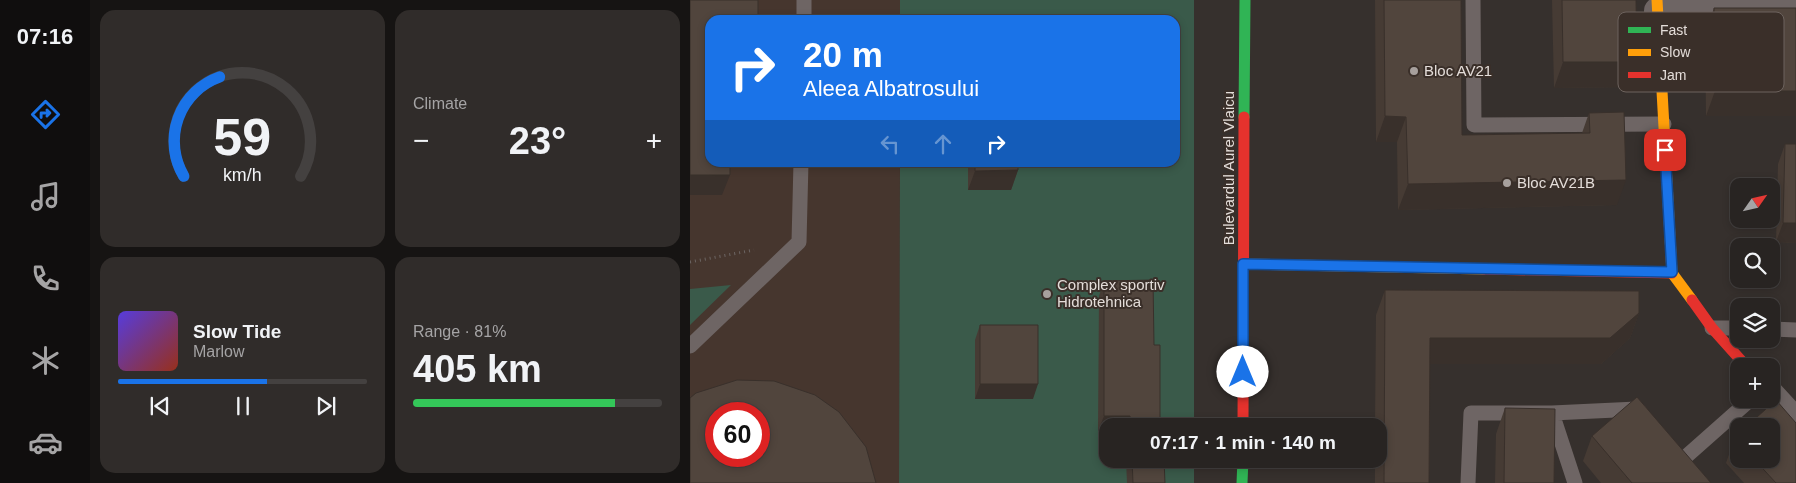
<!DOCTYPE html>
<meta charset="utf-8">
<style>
body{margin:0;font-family:Helvetica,sans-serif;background:#302c2a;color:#f1f3f6;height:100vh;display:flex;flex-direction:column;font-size:19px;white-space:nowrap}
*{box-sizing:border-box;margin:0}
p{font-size:16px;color:#a5a4a5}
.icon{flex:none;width:28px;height:28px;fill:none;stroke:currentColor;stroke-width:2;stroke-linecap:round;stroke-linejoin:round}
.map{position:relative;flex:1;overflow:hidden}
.drawer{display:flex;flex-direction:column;gap:10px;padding:10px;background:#161413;width:600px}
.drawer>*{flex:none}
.top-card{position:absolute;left:15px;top:15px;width:475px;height:152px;border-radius:15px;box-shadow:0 2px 8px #0003,0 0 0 1px #444140;background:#1a73e8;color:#fff;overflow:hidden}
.needle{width:32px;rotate:56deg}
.controls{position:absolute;left:1040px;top:178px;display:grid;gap:10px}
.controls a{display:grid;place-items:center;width:50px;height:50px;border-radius:10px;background:#282422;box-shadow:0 2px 8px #0003,0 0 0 1px #444140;font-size:25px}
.speed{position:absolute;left:15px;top:402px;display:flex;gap:10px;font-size:25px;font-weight:700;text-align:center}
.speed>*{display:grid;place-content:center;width:65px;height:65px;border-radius:50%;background:#282422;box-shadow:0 2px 8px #0003,0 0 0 1px #444140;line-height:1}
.speed .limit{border:8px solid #d22;background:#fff;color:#111}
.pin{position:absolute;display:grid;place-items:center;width:42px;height:42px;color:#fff;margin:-21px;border-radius:10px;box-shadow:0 2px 8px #0006}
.me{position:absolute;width:55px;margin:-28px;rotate:0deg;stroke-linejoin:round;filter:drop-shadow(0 0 4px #0008)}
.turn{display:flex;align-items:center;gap:18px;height:105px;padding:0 15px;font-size:22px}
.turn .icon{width:65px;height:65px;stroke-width:2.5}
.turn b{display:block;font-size:35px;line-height:42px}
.lanes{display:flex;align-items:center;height:48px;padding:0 15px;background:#0003;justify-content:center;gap:25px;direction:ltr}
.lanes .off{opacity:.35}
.big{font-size:38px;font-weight:700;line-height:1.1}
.drawer .card{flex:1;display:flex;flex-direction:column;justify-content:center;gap:8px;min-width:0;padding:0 18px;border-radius:15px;background:#302c2a}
.drawer .dial{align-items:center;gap:0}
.dial svg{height:130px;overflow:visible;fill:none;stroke:#444140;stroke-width:7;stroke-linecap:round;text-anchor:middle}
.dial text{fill:#f1f3f6;stroke:none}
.song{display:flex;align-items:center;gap:15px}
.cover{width:60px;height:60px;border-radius:8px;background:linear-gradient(135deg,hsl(250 70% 55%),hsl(10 70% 35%))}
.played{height:5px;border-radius:2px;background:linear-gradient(90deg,#1a73e8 60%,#444140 60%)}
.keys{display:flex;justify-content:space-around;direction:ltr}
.heat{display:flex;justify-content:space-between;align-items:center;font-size:28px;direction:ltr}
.charge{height:8px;border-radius:4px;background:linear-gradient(90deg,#34c759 81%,#444140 0)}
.drawer .tiles{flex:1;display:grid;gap:10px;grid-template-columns:repeat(2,1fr)}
.trip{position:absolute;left:409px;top:418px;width:288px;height:50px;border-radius:15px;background:#282422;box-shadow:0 2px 8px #0003,0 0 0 1px #444140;font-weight:700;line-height:50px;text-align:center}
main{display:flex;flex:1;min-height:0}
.dock{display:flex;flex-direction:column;width:90px;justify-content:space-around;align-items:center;background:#100e0e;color:#a5a4a5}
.dock .icon{width:35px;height:35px}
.dock .on{color:#1a73e8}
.dock b{font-size:22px;color:#f1f3f6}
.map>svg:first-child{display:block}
.built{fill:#46362e;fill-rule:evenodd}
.green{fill:#3a5a4a}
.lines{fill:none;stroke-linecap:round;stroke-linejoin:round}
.path{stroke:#6c6563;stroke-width:3;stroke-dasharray:1 4;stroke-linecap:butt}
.lane{stroke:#6e6564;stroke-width:15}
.street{stroke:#6e6564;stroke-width:28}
.fast{stroke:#30b455;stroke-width:11}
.slow{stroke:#ff9f0a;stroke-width:11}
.jam{stroke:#e5322d;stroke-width:11}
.wall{fill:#463b34}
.shaded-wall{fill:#39302b}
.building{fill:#51453d;stroke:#39302b;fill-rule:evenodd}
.route-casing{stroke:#114b97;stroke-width:12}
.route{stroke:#1a73e8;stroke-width:9}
.poi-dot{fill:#a7a09d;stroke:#3a2f29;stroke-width:2}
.labels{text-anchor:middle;stroke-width:4;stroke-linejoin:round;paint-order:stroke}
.poi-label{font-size:15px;fill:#e4ddd9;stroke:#3a2f29;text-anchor:start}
.street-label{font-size:15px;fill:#e4ddd9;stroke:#3a2f29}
.key{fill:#3a2f29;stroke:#6d635e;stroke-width:1}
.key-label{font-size:14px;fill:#e4ddd9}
</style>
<main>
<nav class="dock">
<b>07:16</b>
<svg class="icon on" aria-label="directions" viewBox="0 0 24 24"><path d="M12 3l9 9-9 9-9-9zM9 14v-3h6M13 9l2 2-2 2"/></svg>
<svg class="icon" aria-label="music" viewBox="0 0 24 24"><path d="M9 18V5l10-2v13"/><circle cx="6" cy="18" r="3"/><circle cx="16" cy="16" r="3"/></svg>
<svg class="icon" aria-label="phone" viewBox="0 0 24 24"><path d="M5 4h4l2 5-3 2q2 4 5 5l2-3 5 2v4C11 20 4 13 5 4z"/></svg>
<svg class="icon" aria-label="climate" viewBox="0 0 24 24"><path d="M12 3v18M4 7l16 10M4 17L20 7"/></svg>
<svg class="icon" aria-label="car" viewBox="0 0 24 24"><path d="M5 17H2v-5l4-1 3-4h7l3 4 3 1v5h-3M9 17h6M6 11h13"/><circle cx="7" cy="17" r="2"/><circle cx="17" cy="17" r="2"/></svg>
</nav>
<section class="drawer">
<div class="tiles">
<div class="card dial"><svg viewBox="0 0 100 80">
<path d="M14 69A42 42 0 1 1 86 69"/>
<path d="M14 69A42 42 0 0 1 36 8" stroke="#1a73e8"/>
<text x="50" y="56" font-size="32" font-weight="700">59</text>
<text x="50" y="72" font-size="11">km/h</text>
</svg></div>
<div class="card"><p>Climate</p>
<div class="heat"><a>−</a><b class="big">23°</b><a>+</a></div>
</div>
<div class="card">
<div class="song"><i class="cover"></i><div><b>Slow Tide</b><p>Marlow</p></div></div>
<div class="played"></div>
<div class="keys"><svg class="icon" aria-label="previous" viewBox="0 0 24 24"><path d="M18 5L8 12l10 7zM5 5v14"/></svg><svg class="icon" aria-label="pause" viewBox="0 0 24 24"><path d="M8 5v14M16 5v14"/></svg><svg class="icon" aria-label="next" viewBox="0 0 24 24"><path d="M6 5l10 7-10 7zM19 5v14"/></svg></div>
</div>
<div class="card"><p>Range · 81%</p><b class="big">405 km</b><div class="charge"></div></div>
</div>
</section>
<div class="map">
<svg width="1106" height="483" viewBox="0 0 1106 483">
<rect width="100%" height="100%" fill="#36302d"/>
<path class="built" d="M0 0H210V20H20V162L210 163 209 483H0ZM26 414H69V456H26Z"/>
<path class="green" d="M210 0H504V426H418V459H504V483H209L210 163 485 162V20H210Z
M41 285 0 325V289Z"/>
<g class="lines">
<path class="path" d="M0 262 64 250"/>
<path class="lane" d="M783 0 784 125 974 124
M114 20V0
M1022 328H1049
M1081 329 1106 330
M0 346 109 242 111 162
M862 413 885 483
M778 483 781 413H862L947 409 950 412
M1011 483 991 461 1061 399"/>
<path class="street" d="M968 11H1106
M1081 395 1106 422"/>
<path class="fast" d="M554 117 555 0
M552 483 553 459"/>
<path class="slow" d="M967 0 982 273 1002 300
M553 264 793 269"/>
<path class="jam" d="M793 269 982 273
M1002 300 1022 328 1056 366
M553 426 554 117"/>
</g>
<path class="wall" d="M685 0H771L772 135 892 133 899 113 927 205 708 210 707 142H686Z
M862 0H946L947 62 938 87 864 88Z
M1024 8H1106V116H1016L1015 34Z
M1095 144 1106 243 1086 242 1088 164Z
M278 162H328V170L321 190H278Z
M414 281 464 345 470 426H418L408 431 409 296Z
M695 290 949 313 940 338 911 364H740L739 483H685V459H688V426H685L686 315Z
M290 325 343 399H285V340Z
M815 408 864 483H805L806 434Z
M1049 434V459H1081L1106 483H1054L1036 463 1045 437Z
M902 436 1021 483H911L893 461Z
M436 459H474L475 483H437Z"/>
<path class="shaded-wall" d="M873 62H947L938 87 864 88Z
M1025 91H1106V116H1016Z
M695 116 716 117 707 142H686Z
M328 170 321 190H278L285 171Z
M0 175H40L32 195H0Z
M936 180 927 205 708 210 718 184Z
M1093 223H1106V243L1086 242Z
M949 313 940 338 911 364H730L740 338Z
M290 384H348L343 399H285Z
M414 416H440L437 426H418V431H408Z"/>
<path class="building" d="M0 0H68V20H20V162H40V175H0Z
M694 0H771L772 135 900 133 899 113 934 112 936 180 718 184 716 117 695 116Z
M872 0H946L947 62H873Z
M1024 8H1106V91H1025Z
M1095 144H1106V223H1093Z
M285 162H328V170L285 171Z
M463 280 464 345H470V426H441L440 416H414V281Z
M695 290 949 291V313L920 338H740L739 483H694Z
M290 325H348V384H290Z
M47 380 84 381 125 395 149 412 176 447 186 483H0V398L6 393ZM26 414H69V456H26Z
M947 397 1021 483H942L902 436Z
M1086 400 1106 423V483H1086L1064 459H1081V426H1057Z
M815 408 865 409 864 483H814Z
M1049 434V442L1045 437Z
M442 459H474L475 483H443Z"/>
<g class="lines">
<defs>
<path id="route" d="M553 372V264L982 272 975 150"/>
</defs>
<use href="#route" class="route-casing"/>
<use href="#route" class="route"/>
</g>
<g class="poi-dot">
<circle cx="724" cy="71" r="5"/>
<circle cx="817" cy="183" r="5"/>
<circle cx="357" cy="294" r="5"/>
</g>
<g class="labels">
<g class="poi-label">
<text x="734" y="76">Bloc AV21</text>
<text x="827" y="188">Bloc AV21B</text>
<text x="367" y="290">Complex sportiv<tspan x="367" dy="17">Hidrotehnica</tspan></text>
</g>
<g class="street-label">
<text transform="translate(539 168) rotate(-90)" y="5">Bulevardul Aurel Vlaicu</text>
</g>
</g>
<rect x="928" y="12" width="166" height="80" rx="8" class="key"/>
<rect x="938" y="27" width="23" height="6" fill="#30b455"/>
<rect x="938" y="49" width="23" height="7" fill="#ff9f0a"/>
<rect x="938" y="72" width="23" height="6" fill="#e5322d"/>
<g class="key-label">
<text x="970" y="35">Fast</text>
<text x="970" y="57">Slow</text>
<text x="970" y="80">Jam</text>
</g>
</svg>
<div class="controls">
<a><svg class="needle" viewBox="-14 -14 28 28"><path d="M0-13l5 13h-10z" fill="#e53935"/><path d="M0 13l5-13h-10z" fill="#a5a4a5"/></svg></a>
<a><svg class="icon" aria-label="search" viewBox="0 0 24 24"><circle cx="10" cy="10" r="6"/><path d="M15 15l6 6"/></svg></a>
<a><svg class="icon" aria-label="layers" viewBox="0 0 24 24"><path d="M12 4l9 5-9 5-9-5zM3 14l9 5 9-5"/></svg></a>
<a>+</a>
<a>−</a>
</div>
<div class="speed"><div class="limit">60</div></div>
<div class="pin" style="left:975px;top:150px;background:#d93025"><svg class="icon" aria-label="arrive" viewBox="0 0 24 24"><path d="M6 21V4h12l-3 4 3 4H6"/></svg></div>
<svg class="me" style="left:553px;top:372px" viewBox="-20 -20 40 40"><circle r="19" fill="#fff"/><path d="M0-13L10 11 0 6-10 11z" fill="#1a73e8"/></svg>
<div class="trip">07:17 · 1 min · 140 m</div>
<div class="top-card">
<div class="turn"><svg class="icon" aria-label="right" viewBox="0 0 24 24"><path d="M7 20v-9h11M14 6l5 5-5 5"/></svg><div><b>20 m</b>Aleea Albatrosului</div></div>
<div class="lanes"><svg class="icon off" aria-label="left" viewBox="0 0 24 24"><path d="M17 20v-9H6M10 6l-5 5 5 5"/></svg><svg class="icon off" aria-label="ahead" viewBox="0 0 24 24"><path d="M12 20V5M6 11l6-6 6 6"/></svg><svg class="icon" aria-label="right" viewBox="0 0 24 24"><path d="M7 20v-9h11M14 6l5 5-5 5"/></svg></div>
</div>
</div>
</main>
